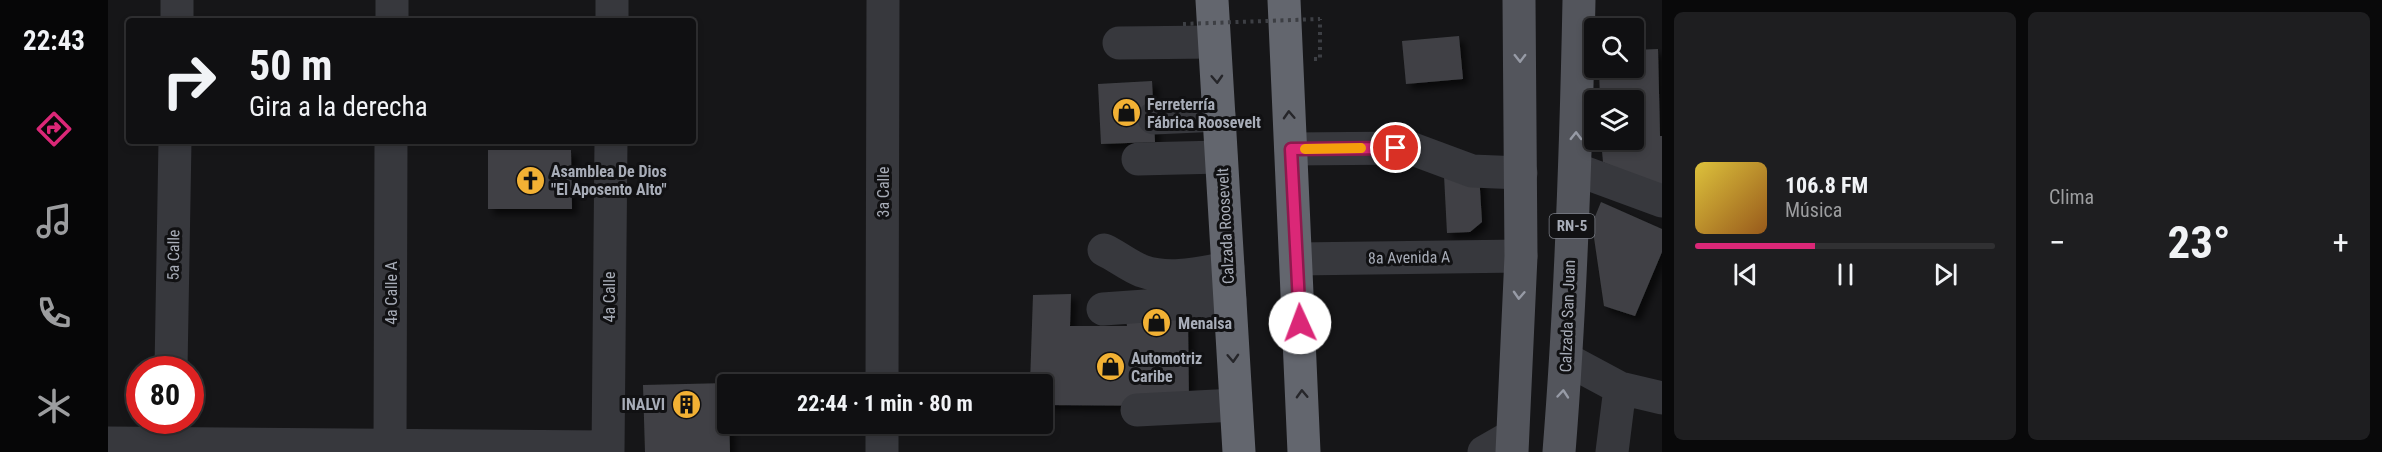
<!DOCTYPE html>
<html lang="es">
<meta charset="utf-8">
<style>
body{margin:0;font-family:"Roboto Condensed",sans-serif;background:#1e1e20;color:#f1f3f6;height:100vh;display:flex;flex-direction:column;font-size:22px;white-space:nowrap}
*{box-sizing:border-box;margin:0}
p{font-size:20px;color:#9c9d9f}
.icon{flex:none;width:33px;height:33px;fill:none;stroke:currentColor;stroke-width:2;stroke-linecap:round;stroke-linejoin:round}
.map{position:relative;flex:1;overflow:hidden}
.side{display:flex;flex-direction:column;gap:12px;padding:12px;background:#09090a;width:720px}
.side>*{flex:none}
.banner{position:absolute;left:18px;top:18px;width:570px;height:126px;border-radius:6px;box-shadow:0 3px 9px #0003,0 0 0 2px #303032;background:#101012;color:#f1f3f6;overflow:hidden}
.controls{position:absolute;left:1476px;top:18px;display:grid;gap:12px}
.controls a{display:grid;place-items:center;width:60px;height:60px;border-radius:6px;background:#101012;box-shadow:0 3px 9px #0003,0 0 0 2px #303032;font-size:30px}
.speed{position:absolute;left:18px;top:356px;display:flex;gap:12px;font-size:30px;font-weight:700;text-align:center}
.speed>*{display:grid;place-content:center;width:78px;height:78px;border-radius:50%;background:#101012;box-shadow:0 3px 9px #0003,0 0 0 2px #303032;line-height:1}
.speed .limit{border:9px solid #d22;background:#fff;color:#111}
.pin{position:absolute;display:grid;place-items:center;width:51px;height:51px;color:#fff;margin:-26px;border:3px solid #fff;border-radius:50%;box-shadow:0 2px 6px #0007}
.me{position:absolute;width:66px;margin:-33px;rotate:358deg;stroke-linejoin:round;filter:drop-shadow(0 0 4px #0008)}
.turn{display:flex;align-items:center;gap:21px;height:126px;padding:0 24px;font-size:27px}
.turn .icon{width:78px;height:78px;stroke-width:2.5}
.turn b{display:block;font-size:42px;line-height:51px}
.big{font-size:45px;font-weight:700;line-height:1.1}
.side .card{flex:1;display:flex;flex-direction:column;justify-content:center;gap:9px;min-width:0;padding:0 21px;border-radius:9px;background:#1e1e20}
.song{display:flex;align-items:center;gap:18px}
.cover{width:72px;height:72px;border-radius:9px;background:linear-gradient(135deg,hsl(50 70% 55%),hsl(30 70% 35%))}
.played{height:6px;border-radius:3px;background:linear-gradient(90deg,#db2777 40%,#303032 40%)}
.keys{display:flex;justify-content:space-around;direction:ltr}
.heat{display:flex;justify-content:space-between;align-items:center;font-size:33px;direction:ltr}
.side .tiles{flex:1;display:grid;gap:12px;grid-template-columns:repeat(2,1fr)}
.trip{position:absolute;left:609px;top:374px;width:336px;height:60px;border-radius:6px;background:#101012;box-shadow:0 3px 9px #0003,0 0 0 2px #303032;font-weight:700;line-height:60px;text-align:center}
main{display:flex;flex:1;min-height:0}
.menu{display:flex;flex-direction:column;width:108px;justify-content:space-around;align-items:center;background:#060607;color:#9c9d9f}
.menu .icon{width:42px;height:42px}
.menu .active{color:#db2777}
.menu b{font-size:27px;color:#f1f3f6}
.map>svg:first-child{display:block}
.building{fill:#404145;filter:url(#shadow)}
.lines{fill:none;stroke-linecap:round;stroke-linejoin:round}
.path{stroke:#3d3f44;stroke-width:4;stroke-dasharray:3 4.5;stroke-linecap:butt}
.minor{stroke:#37383d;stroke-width:33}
.major{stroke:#53555c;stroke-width:33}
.highway{stroke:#63666e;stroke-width:33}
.path-bridge{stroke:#3d3f44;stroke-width:4;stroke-dasharray:3 4.5;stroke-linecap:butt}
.oneway{stroke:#979ba6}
.oneway2{stroke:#26262a}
.route-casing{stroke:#8e194d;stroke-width:15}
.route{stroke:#db2777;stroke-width:10}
.slow{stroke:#f59e0b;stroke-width:10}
.labels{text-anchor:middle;stroke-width:6;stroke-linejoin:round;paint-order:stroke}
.shield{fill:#111113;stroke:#7b7e86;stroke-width:1.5}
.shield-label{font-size:15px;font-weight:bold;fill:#a8adb8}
.poi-label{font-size:16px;font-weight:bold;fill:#a8adb8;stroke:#111113;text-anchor:start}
.street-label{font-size:16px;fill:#a8adb8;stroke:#111113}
</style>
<main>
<nav class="menu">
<b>22:43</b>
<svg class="icon active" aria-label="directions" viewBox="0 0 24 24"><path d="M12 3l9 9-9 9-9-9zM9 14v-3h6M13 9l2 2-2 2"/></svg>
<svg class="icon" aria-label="music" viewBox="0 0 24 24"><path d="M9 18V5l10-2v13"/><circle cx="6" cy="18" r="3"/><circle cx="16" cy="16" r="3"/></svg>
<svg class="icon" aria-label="phone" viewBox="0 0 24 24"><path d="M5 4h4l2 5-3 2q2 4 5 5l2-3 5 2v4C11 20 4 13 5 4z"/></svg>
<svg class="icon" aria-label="climate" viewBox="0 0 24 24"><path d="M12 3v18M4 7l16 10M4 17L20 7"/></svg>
</nav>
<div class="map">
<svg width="1554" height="452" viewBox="0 0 1554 452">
<defs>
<filter id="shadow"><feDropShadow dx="5.5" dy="5.5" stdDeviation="3" flood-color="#0009"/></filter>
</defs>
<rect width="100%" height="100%" fill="#161618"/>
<path class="building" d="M1351 36 1355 79 1298 84 1294 41Z
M1550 49 1552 136H1554V187L1495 162 1493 140H1526V100H1492L1491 68H1526V50Z
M1044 81 1047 142 993 144 990 84Z
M380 150H463L464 209H380Z
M1371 173 1374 222 1362 232 1339 233 1336 175Z
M1493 202 1554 229V252L1527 316 1496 306 1484 224Z
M963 294 962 326H1019L1018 319 1080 320 1081 406 934 405V384H922L925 295Z
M620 383 622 452H537L535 385Z"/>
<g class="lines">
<path class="path" d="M1206 59H1212V19"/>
<path class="minor" d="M69 21V0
M284 21V0
M504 21V0
M1011 43 1106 42
M1046 118 1111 115
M1183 149 1302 148 1364 171 1413 173
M1030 159 1113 157
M1467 169 1554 201
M996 250C1009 256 1021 266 1034 271 1062 281 1092 273 1120 268
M1189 259 1413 256
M995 309 1122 300
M1458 359 1512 388 1554 398
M63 369 67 141
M774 384 775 0
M1029 410 1128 405
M0 443 500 447
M282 445 283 141
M500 452 503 141
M774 452V423
M1376 452 1404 436
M1504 452 1512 388"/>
<path class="major" d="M1404 452 1413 256 1411 0
M1451 452C1463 302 1468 151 1471 0"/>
<path class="highway" d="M1104 0 1131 452
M1176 0 1196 452"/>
<path class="path-bridge" d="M1075 24 1212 19"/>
</g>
<defs><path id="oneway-chevron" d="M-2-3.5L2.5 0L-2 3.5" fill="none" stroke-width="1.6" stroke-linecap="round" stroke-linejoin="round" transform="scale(1.5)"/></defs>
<g class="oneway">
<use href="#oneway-chevron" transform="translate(1412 58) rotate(89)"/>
<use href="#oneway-chevron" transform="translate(1468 136) rotate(-89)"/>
<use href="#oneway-chevron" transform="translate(1411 295) rotate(93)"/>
<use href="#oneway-chevron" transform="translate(1455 394) rotate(-85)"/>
</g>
<g class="oneway2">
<use href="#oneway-chevron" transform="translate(1109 79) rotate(87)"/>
<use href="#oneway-chevron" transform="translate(1181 115) rotate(-93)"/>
<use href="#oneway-chevron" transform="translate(1125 358) rotate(87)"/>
<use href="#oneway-chevron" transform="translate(1194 394) rotate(-92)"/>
</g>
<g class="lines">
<defs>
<path id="route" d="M1192 323 1183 149 1288 148"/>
</defs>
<use href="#route" class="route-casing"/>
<use href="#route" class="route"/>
<path class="slow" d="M1197 149 1253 148"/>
</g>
<defs>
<symbol id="shop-disc" viewBox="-11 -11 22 22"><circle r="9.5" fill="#f2b134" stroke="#111113"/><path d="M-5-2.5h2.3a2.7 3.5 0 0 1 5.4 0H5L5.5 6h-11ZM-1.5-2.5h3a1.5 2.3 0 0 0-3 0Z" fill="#111"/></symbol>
<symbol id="church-disc" viewBox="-11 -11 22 22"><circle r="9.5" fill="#f2b134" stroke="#111113"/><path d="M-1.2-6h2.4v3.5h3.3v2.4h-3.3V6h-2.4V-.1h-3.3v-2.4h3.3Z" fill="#111"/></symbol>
<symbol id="building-disc" viewBox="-11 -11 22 22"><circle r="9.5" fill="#f2b134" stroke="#111113"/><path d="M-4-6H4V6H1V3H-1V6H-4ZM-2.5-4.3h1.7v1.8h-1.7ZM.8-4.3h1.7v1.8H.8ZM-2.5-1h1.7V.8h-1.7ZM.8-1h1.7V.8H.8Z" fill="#111"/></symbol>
</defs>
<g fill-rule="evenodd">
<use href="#shop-disc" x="1002" y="96" width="33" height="33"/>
<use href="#church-disc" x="406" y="164" width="33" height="33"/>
<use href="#shop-disc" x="1032" y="306" width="33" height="33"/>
<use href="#shop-disc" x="986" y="350" width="33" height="33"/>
<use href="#building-disc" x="562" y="388" width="33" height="33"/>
</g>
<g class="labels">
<rect class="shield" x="1441.5" y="214" width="45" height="24" rx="4.5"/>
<g class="shield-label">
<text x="1464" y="231">RN-5</text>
</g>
<g class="poi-label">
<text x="1039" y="110">Ferreterría<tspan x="1039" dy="18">Fábrica Roosevelt</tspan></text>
<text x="443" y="177">Asamblea De Dios<tspan x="443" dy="18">"El Aposento Alto"</tspan></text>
<text x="1070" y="329">Menalsa</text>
<text x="1023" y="364">Automotriz<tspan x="1023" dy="18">Caribe</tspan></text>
<text x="557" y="410" text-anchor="end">INALVI</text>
</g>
<g class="street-label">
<text transform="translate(775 192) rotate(-90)" y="6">3a Calle</text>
<text transform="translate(1117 226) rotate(-93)" y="6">Calzada Roosevelt</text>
<text transform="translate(65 255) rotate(-89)" y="6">5a Calle</text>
<text transform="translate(1301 257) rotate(-1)" y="6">8a Avenida A</text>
<text transform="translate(283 293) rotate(-90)" y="6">4a Calle A</text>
<text transform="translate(501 297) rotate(-90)" y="6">4a Calle</text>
<text transform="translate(1459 316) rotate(-88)" y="6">Calzada San Juan</text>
</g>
</g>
</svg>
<div class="controls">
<a><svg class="icon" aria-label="search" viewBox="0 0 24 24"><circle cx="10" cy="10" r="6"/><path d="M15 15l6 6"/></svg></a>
<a><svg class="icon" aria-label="layers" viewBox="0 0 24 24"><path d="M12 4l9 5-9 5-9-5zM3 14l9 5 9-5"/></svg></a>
</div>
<div class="speed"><div class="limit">80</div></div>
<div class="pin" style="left:1288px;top:148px;background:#d93025"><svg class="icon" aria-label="arrive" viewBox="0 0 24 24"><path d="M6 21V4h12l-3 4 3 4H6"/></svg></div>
<svg class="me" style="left:1192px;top:323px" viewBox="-20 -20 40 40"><circle r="19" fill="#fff"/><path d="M0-13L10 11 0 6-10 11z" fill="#db2777"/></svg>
<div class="trip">22:44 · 1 min · 80 m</div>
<div class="banner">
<div class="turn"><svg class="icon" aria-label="right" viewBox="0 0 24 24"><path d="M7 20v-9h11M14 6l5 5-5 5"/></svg><div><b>50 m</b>Gira a la derecha</div></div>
</div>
</div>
<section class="side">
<div class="tiles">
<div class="card">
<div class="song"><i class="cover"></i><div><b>106.8 FM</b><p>Música</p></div></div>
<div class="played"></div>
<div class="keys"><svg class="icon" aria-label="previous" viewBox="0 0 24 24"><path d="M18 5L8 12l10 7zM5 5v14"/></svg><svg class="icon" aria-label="pause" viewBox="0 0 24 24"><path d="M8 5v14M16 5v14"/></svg><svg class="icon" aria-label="next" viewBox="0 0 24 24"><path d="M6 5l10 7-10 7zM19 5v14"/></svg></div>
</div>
<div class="card"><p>Clima</p>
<div class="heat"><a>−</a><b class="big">23°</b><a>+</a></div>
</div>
</div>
</section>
</main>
